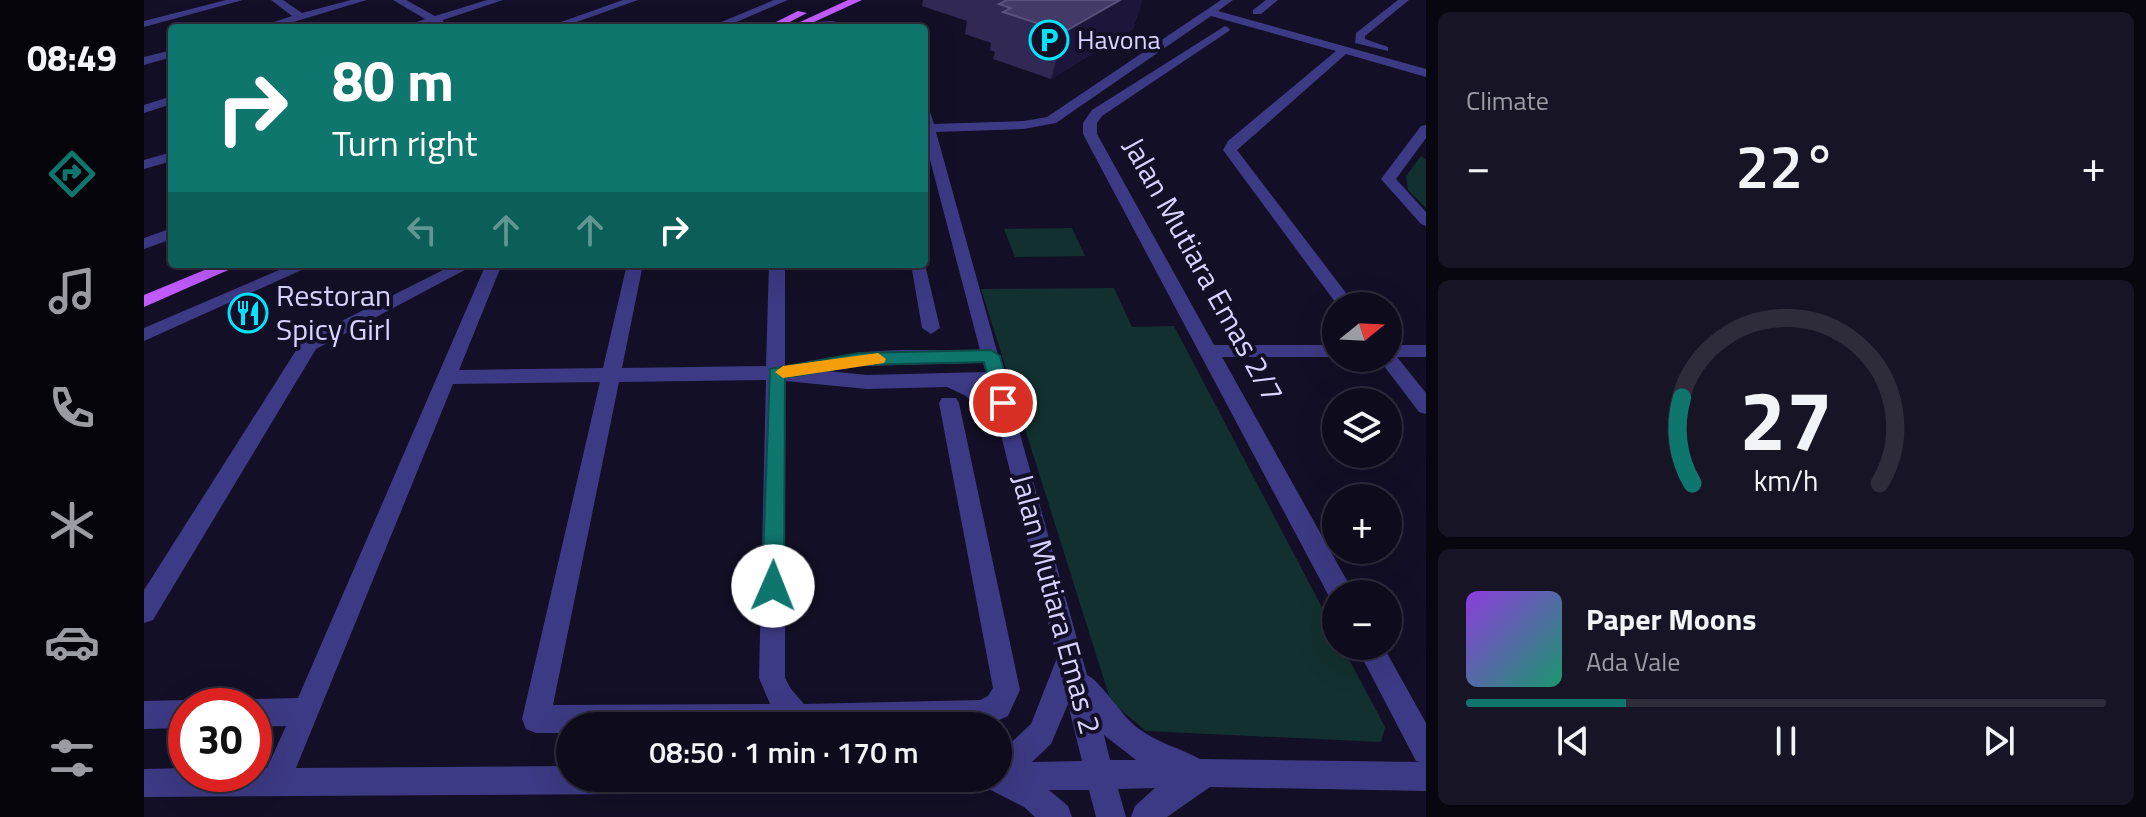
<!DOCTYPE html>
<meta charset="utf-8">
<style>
body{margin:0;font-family:"Titillium Web",sans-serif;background:#171425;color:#f1f3f6;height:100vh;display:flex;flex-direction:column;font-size:30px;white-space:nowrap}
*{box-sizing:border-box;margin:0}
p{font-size:26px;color:#9b9ba3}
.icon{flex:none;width:44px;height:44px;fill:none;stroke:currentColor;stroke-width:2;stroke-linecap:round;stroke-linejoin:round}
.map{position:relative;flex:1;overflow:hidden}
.drawer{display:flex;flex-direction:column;gap:12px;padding:12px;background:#08060f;width:720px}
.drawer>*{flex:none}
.banner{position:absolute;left:24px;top:24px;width:760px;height:244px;border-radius:8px;box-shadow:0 8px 32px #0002,0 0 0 2px #2e2b3b;background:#0f766e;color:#fff;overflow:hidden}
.needle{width:52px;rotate:72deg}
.fabs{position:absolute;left:1178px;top:292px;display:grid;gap:16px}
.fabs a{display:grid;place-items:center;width:80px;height:80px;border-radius:50%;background:#0e0b1c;box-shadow:0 8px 32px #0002,0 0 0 2px #2e2b3b;font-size:40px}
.speed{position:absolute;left:24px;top:688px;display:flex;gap:16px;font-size:40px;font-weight:700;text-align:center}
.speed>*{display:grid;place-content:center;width:104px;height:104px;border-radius:50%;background:#0e0b1c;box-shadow:0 8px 32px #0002,0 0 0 2px #2e2b3b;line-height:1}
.speed .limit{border:12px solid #d22;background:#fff;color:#111}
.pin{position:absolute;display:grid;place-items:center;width:68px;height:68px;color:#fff;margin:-34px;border:4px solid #fff;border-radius:50%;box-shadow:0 2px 8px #0007}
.me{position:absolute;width:88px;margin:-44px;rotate:1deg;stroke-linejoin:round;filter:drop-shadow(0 0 6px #0008)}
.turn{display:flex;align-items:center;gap:28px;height:168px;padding:0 32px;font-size:36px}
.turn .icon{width:104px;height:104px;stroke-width:2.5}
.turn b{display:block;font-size:56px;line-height:68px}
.lanes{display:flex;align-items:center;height:76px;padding:0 32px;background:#0003;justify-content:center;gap:40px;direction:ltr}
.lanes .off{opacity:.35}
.big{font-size:60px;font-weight:600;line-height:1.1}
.drawer .card{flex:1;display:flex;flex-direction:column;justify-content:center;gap:12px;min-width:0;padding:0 28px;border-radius:12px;background:#171425}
.drawer .dial{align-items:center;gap:0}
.dial svg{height:208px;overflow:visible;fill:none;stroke:#2e2b3b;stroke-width:7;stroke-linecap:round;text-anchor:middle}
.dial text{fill:#f1f3f6;stroke:none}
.song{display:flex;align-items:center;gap:24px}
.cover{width:96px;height:96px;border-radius:12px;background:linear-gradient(135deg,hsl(270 70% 55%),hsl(160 70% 35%))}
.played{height:8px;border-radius:4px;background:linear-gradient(90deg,#0f766e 25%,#2e2b3b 25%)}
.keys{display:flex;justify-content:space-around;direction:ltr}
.heat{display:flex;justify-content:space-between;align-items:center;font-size:44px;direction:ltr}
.trip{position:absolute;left:412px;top:712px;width:456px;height:80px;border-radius:40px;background:#0e0b1c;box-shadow:0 8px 32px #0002,0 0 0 2px #2e2b3b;font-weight:600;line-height:80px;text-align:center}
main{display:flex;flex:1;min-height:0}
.tab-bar{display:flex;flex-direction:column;width:144px;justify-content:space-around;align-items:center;background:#06040b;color:#9b9ba3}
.tab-bar .icon{width:56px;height:56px}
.tab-bar .on{color:#0f766e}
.tab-bar b{font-size:36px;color:#f1f3f6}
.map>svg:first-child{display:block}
.green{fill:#12302f}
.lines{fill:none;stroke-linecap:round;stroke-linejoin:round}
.minor{fill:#3d3a85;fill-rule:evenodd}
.major{fill:#c25bff;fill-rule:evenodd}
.wall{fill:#312854}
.shaded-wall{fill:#1d163a}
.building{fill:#433a66;stroke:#5a527e;stroke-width:2}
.route{fill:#0f766e;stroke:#0a4d48;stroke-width:2}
.slow{fill:#f59e0b}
.labels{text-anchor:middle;stroke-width:8;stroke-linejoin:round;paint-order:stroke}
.far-poi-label{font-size:26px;fill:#d9d4ff;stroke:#130f26;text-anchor:start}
.street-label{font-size:30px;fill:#d9d4ff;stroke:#130f26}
.poi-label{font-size:30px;fill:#d9d4ff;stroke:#130f26;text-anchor:start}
</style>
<main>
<nav class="tab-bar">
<b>08:49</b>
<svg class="icon on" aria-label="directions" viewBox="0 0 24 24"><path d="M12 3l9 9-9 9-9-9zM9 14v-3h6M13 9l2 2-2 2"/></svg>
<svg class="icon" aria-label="music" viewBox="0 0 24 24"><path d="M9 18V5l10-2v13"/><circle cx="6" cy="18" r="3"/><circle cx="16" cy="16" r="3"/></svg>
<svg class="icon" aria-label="phone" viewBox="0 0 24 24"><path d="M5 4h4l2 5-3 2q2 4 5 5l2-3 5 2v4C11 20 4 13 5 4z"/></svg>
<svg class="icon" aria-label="climate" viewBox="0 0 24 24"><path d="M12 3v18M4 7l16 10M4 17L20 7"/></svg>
<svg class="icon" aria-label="car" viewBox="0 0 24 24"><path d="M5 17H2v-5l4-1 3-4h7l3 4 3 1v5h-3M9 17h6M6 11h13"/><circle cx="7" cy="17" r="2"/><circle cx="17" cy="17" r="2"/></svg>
<svg class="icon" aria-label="filters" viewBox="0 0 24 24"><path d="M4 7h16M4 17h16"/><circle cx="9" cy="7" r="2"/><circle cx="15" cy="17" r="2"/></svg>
</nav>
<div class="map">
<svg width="1282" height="817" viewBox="0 0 1282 817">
<rect width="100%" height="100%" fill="#130f26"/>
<path class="green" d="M1277 156 1282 160V208L1264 190 1262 176Z
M928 228 941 256 871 257 860 229Z
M970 288 988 327 1030 326 1192 634V646H1198L1241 727 1237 742 1002 731 967 702 837 289Z"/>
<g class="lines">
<path class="minor" d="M82 0H99L0 27V21Z
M127 0H139L158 13 207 0H223L129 28H112L148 16Z
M249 0H262L291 16 343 0H359L299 20 300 25 289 23 273 28H257L281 19Z
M479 0H494L416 28H400Z
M630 0H644L578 28H563Z
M1077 0H1089L1074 11 1282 69V77L1202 54 1093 150 1212 306H1194L1079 150 1084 141 1192 51 1067 16 912 123 880 129 792 132 943 675C957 681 977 716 995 729 1014 743 1036 748 1056 759L1276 762 1272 761 1212 646H1239L1282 723V791L1066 787 1023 817H987L991 806 1011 788 974 789 982 817H952L945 790H905L924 806 928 817H891L880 807 843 788 841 784 839 788 829 792 0 797V769L42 768V774H110V768H123L142 726 110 727V706H99L100 703 110 699 154 698 342 264H358L315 370 459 368 483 264H499L478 368 622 366 625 264H641V367C654 368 696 355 714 353 754 348 796 351 836 350L780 137V108L786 112 790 124 880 121 903 117ZM839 363 842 372 723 375 684 371 715 366ZM622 380 615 678 626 704 409 705 475 382ZM641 381 723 389 803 387 822 396 856 431 913 658 887 724 854 755V778H426V766L152 768 309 384 456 382 378 719 382 729 392 733H426V726H842L864 716 876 690 815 403 812 398H798L795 403 849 688 844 696 836 700 660 704 647 689 641 678ZM836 386H845L848 399ZM924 704 938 761 888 762 907 744ZM960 735 992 760H966Z
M1122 0H1134L1117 14H1109V10Z
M1254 0H1265L1221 36V39L1244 47V51L1211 43 1212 33Z
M688 21 723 28 648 26 653 23Z
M1081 26 1086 29 1085 31 958 116 953 123V134L1070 345H1192V357H1078L1206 586 1209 594H1192V603L1188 602 939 134V123L948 110Z
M28 50V57L0 65V57Z
M28 96V104L0 113V105Z
M1282 125V138L1252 179 1282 212V226L1277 224 1237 179 1277 126Z
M28 152V161L0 169V160Z
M28 228V239L0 249V238Z
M780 260 796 328 787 334 778 328 767 264H780Z
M149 264H171L0 341V328Z
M311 264H332L172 349 9 620 0 623V590L158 341Z
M1244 345H1282V357H1253L1282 393V414L1275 412 1234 358H1244Z
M42 700 52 706H42V728L0 729V701Z"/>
<path class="major" d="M704 0H718L657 28H643Z
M654 11 663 13 634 28H620Z
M75 264H98L0 307V295Z"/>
</g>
<path class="wall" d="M779 0H998L989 29 907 79 849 59 851 52 846 50 847 43 821 34 823 21 778 6Z"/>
<path class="shaded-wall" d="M976 0H998L989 29 907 79 920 32Z"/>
<path class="building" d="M863 0H976L920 32 859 12 867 8 855 4Z"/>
<path class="route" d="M847 350 856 356 868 403 859 409 850 403 840 362 715 365 641 378 640 586 637 593 629 596 622 593 618 586 626 369 715 353Z"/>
<path class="slow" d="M734 353 742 359 740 363 639 378 631 372 639 366Z"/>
<defs>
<symbol id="parking-ring" viewBox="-11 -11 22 22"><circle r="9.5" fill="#130f26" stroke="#00e5ff" stroke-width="1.5"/><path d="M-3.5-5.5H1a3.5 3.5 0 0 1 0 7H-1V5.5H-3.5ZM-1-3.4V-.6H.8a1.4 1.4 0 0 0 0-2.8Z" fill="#00e5ff"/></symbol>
<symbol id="restaurant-ring" viewBox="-11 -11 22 22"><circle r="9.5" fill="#130f26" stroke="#00e5ff" stroke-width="1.5"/><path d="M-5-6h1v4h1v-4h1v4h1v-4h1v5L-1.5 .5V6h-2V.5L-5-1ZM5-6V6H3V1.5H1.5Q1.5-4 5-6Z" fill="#00e5ff"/></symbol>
</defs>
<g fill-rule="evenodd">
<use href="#parking-ring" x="883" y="18" width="44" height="44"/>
<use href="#restaurant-ring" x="82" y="291" width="44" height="44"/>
</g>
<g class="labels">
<g class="far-poi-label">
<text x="933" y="49">Havona</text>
</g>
<g class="street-label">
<text transform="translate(1059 270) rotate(61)" y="10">Jalan Mutiara Emas 2/7</text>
<text transform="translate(912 604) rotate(75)" y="10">Jalan Mutiara Emas 2</text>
</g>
<g class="poi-label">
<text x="132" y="306">Restoran<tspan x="132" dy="34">Spicy Girl</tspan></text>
</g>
</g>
</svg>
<div class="fabs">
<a><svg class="needle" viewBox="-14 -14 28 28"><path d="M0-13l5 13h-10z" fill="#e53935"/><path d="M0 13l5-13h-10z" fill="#9b9ba3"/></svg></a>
<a><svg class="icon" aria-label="layers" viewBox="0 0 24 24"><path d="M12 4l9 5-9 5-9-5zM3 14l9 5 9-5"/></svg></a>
<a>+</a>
<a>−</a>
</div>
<div class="speed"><div class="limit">30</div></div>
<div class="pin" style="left:859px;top:403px;background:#d93025"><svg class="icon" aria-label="arrive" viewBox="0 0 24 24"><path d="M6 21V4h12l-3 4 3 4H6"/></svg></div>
<svg class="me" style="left:629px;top:586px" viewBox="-20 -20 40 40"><circle r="19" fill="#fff"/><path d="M0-13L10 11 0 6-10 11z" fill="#0f766e"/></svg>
<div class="trip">08:50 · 1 min · 170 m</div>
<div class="banner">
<div class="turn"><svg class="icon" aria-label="right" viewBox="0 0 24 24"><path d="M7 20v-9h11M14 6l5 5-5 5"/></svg><div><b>80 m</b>Turn right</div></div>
<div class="lanes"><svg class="icon off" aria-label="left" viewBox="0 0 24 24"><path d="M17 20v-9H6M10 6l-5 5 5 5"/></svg><svg class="icon off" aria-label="ahead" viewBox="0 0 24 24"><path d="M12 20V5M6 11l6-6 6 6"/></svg><svg class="icon off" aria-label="ahead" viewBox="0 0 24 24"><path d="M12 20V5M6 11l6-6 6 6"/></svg><svg class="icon" aria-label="right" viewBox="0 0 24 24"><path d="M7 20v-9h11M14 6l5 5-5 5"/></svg></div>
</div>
</div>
<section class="drawer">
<div class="card"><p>Climate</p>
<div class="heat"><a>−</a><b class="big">22°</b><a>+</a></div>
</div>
<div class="card dial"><svg viewBox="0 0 100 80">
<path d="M14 69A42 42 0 1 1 86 69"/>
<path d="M14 69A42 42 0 0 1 10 36" stroke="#0f766e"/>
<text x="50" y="56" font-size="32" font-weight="700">27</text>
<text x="50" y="72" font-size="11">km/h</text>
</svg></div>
<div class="card">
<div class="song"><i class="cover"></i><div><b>Paper Moons</b><p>Ada Vale</p></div></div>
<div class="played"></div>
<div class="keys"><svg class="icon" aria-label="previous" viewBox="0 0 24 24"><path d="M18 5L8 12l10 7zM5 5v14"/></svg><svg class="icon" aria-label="pause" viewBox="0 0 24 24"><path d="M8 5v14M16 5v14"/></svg><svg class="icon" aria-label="next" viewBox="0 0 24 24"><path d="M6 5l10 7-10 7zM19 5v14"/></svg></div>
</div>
</section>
</main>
